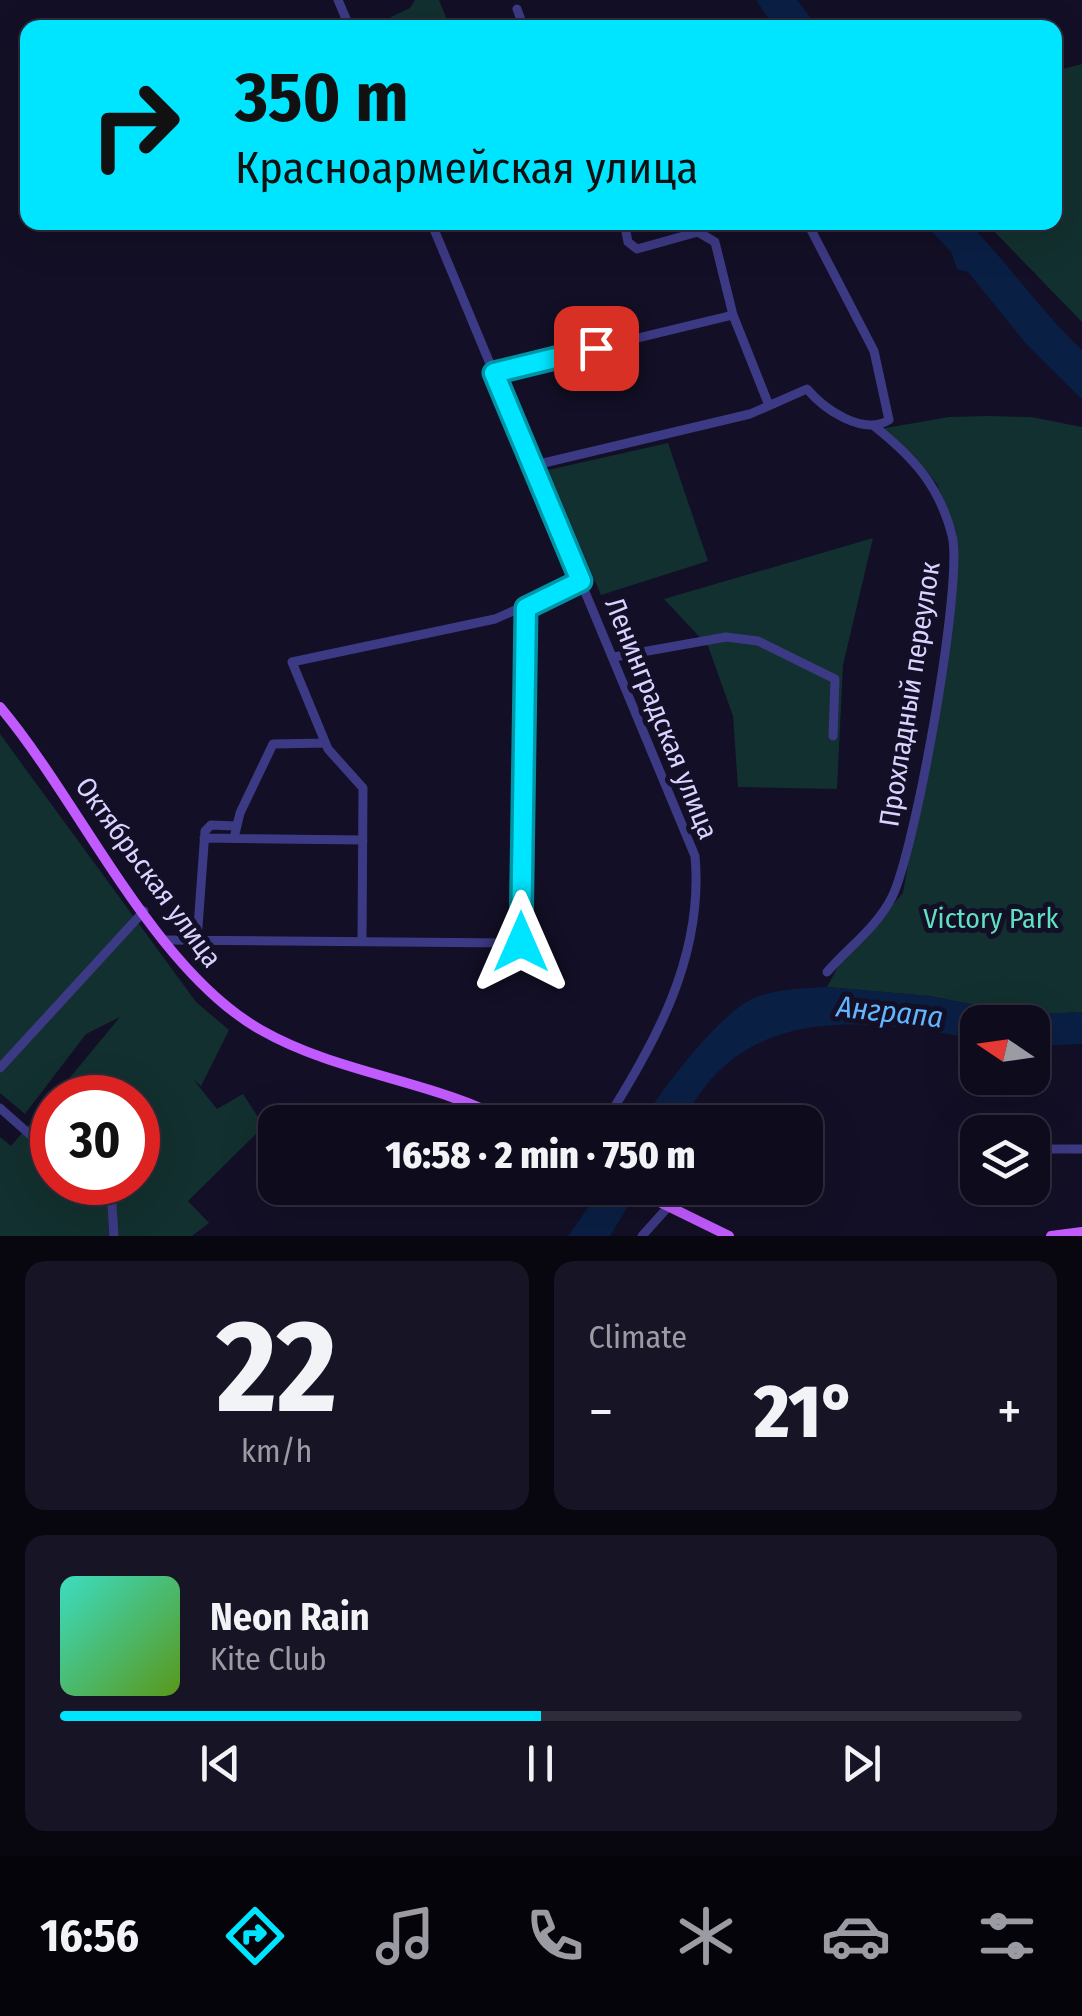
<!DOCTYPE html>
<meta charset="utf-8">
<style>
body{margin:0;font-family:"Fira Sans Condensed",sans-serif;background:#171425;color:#f1f3f6;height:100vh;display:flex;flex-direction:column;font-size:38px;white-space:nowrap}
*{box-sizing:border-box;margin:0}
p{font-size:32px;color:#9b9ba3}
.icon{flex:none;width:55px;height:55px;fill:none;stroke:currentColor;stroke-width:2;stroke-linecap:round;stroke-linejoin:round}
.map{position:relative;height:1236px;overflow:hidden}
.sheet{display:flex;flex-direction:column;gap:25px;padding:25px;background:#08060f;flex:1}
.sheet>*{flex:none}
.banner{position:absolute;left:20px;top:20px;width:1042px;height:210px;border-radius:20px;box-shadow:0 10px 40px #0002,0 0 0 2px #2e2b3b;background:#00e5ff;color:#111;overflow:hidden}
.needle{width:65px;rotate:283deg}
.buttons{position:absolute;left:960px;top:1005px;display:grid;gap:20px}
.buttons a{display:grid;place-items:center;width:90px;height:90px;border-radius:20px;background:#0e0b1c;box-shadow:0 10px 40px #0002,0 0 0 2px #2e2b3b;font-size:50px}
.speed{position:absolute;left:30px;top:1075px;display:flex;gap:20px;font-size:50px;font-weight:700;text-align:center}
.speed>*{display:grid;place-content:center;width:130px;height:130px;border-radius:50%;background:#0e0b1c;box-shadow:0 10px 40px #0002,0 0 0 2px #2e2b3b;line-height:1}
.speed .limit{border:15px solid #d22;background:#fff;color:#111}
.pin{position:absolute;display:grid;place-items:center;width:85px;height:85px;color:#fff;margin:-42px;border-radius:20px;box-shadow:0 5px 15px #0006}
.me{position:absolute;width:110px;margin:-55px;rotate:0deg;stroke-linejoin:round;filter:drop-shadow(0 0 8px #0008)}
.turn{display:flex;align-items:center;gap:35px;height:210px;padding:0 50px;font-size:45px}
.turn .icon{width:130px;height:130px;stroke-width:2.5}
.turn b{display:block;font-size:70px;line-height:85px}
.big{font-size:75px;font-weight:800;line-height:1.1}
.sheet .tile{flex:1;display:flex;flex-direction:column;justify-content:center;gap:15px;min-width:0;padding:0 35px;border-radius:20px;background:#171425}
.sheet .dial{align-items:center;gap:0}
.dial b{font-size:130px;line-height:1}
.song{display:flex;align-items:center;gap:30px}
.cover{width:120px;height:120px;border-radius:15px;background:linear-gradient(135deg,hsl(170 70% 55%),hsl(90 70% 35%))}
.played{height:10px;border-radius:5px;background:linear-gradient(90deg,#00e5ff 50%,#2e2b3b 50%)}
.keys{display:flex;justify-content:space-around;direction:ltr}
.heat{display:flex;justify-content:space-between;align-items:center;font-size:55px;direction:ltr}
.sheet .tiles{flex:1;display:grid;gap:25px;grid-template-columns:1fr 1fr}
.tile:last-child{grid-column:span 2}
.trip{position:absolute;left:258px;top:1105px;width:565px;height:100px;border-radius:20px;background:#0e0b1c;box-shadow:0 10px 40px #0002,0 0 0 2px #2e2b3b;font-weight:800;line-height:100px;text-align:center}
.menu{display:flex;height:160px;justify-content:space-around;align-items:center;background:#06040b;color:#9b9ba3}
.menu .icon{width:70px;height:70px}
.menu .current{color:#00e5ff}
.menu b{font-size:45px;color:#f1f3f6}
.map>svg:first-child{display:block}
.green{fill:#12302f}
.water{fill:#0a1f44}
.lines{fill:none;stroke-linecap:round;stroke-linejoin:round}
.minor{stroke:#3d3a85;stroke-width:9}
.major{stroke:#c25bff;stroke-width:10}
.route-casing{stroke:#0095a6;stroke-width:25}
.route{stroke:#00e5ff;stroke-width:18}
.labels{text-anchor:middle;stroke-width:10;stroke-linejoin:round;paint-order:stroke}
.street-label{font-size:28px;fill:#d9d4ff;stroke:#130f26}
.park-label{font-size:28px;fill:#5fe0c0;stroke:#130f26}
.water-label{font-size:30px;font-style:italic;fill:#62b6ff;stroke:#130f26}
</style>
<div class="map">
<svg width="1082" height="1236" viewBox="0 0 1082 1236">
<rect width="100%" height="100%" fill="#130f26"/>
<path class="green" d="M415 0H439L450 27H390L387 19 410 8Z
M1082 64V322L986 223 1055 222V71Z
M989 416 1031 417 1082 427V1012L1027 1015 929 996 827 987 840 963 903 893 956 591 957 534 937 484 914 456 880 429 949 417Z
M668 443 708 561 601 595 548 470Z
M873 538 843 665 837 789 738 787 733 716 708 646 664 599Z
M0 734 196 1002 229 1030 201 1086 193 1079 217 1109 243 1094 264 1126 188 1201 209 1223 192 1236H0V1137L11 1146 52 1098V1182H138V1098H53L120 1017 86 1034 25 1114 0 1093Z"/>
<path class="water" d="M756 0H797L818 27H774Z
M924 223H968C1009 263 1040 311 1082 350V399L1027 345 968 272 957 269 951 252Z
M827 987 929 996 1027 1015 1082 1012V1044L1033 1046 1032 1022H978L977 1039C895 1025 792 1005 723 1067 706 1082 693 1104 680 1122H642C662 1089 716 1018 750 1000 772 989 803 988 827 987Z
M602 1188H639L610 1236H568Z"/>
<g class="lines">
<path class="minor" d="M338 0 350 28
M517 9 524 28
M431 222 695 856C704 955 656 1042 605 1122
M624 222 628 242 637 249 698 232 715 242 733 315 768 403
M493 373 733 315
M531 466 750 414 807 389C824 409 862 436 889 420L874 351 807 222
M614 657 726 637 758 641 835 679 833 736
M204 838 363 840
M234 838 240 813 273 744 325 743
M166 940 521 943 526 608
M197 940 205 831 211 825 235 826
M362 941 363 788 328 749 292 662 495 619 581 581
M827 972C849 947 877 927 892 897 915 851 964 581 952 535 939 485 913 457 874 426
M0 1068 144 911
M0 1108 52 1154
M1032 1149H1082
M86 1182 112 1205 114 1236
M642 1236 668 1207"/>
<path class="major" d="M0 707C80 802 153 969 261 1030 338 1074 432 1080 510 1122
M631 1188 729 1236
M1051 1236 1082 1232"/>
</g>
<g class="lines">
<defs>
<path id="route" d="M521 942 526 608 581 581 494 373 596 348"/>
</defs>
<use href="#route" class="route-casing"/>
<use href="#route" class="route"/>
</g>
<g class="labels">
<g class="street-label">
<text transform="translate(909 694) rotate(-81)" y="10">Прохладный переулок</text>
<text transform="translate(662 718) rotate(68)" y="10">Ленинградская улица</text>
<text transform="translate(149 872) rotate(54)" y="10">Октябрьская улица</text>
</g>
<g class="park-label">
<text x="991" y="928">Victory Park</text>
</g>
<g class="water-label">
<text transform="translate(890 1012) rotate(6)" y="10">Анграпа</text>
</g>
</g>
</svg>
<div class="buttons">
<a><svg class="needle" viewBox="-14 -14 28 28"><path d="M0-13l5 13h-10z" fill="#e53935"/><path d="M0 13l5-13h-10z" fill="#9b9ba3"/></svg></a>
<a><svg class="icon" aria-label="layers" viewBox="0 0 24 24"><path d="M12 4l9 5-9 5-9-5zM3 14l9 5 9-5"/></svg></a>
</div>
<div class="speed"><div class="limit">30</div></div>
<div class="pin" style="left:596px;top:348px;background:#d93025"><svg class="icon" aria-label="arrive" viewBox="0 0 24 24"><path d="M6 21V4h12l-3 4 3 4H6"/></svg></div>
<svg class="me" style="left:521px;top:942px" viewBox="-20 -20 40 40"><path d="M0-17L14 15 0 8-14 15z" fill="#00e5ff" stroke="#fff" stroke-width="4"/></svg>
<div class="trip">16:58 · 2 min · 750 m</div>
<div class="banner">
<div class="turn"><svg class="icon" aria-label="right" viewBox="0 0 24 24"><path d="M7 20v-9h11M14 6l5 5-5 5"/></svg><div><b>350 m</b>Красноармейская улица</div></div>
</div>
</div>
<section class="sheet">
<div class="tiles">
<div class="tile dial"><b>22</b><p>km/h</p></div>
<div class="tile"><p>Climate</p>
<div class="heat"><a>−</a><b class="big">21°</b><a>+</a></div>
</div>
<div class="tile">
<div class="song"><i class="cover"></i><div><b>Neon Rain</b><p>Kite Club</p></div></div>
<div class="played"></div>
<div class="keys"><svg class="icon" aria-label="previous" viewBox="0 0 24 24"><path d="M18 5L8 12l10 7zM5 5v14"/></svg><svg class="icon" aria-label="pause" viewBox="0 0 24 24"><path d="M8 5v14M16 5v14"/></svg><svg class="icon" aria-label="next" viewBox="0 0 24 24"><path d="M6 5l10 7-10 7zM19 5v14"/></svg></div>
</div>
</div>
</section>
<nav class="menu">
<b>16:56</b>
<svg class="icon current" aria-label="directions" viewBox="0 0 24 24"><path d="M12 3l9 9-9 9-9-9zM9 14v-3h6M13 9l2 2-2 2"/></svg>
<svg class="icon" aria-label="music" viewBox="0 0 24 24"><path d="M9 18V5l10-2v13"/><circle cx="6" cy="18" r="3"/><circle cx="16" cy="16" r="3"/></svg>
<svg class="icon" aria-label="phone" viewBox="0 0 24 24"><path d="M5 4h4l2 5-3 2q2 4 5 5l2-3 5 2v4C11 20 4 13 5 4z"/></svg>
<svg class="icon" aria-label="climate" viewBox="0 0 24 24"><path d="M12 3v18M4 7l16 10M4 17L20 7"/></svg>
<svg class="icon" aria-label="car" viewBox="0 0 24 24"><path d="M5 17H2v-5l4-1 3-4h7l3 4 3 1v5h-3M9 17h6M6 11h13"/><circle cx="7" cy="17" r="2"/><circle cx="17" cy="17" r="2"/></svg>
<svg class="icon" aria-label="filters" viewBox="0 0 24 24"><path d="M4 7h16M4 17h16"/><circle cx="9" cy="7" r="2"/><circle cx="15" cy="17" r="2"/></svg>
</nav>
